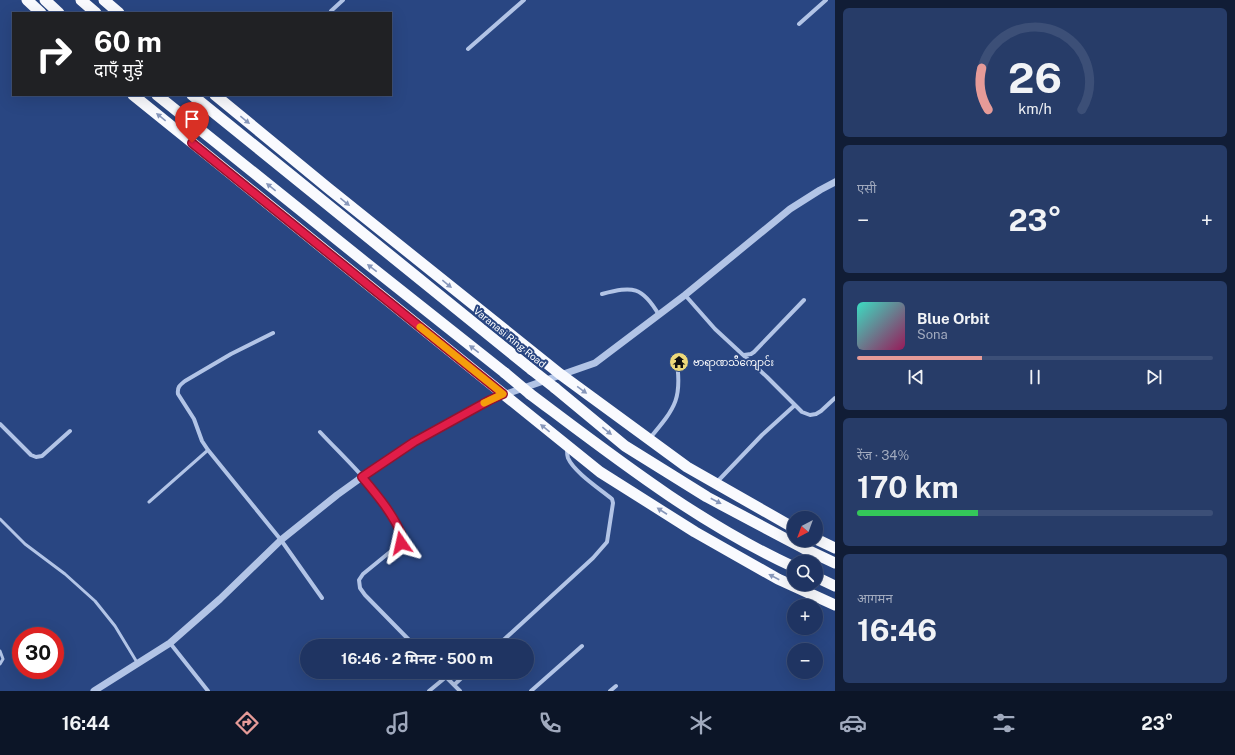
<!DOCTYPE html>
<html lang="hi">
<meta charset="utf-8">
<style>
body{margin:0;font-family:"Public Sans","Noto Sans Devanagari","Noto Sans Myanmar",sans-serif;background:#273c68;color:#f1f3f6;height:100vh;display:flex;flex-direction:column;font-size:15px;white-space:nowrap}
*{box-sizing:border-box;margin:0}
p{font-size:13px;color:#a1aabe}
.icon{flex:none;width:22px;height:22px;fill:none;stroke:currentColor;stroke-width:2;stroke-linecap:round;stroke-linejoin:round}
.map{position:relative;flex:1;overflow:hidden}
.details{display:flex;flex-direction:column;gap:8px;padding:8px;background:#111d36;width:400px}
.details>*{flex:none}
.banner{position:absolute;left:12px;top:12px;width:380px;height:84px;border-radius:0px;box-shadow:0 4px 16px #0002,0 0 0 1px #3c4f77;background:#202124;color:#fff;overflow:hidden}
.needle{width:26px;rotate:221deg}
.tools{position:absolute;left:787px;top:511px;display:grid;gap:8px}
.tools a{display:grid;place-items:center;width:36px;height:36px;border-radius:50%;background:#1f3462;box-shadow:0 4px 16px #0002,0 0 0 1px #3c4f77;font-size:20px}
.speed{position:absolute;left:12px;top:627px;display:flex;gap:8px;font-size:20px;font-weight:700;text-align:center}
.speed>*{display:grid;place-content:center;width:52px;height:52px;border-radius:50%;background:#1f3462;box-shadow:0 4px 16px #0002,0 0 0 1px #3c4f77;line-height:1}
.speed .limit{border:6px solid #d22;background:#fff;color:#111}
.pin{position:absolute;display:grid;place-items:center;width:34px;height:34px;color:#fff;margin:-41px -17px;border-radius:50% 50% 50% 0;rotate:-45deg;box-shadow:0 0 4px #0007}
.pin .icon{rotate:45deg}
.me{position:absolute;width:44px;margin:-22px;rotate:349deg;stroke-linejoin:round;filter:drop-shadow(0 0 3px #0008)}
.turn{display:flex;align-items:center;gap:14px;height:84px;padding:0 16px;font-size:18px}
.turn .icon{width:52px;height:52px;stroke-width:2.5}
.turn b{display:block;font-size:28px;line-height:34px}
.big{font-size:30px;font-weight:700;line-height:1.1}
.details .widget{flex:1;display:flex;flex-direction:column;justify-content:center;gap:6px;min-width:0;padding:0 14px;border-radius:6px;background:#273c68}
.details .dial{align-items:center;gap:0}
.dial svg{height:104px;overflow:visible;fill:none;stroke:#3c4f77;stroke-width:7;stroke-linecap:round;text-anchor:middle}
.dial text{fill:#f1f3f6;stroke:none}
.song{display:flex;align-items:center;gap:12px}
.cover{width:48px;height:48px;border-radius:6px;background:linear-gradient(135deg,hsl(170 70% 55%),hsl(330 70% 35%))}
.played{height:4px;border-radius:2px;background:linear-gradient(90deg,#e69b98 35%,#3c4f77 35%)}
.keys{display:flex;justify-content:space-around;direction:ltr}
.heat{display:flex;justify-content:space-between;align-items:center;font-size:22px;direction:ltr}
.charge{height:6px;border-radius:3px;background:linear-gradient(90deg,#34c759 34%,#3c4f77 0)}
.trip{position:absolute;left:300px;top:639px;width:234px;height:40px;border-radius:20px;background:#1f3462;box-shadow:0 4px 16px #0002,0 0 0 1px #3c4f77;font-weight:700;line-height:40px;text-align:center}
.dock{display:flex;height:64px;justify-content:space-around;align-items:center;background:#0c1527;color:#a1aabe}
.dock .icon{width:28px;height:28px}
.dock .active{color:#e69b98}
.dock b{font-size:18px;color:#f1f3f6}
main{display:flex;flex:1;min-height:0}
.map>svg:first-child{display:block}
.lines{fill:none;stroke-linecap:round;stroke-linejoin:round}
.service{stroke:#b2c4e6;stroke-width:3}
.minor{stroke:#b2c4e6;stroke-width:4}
.tertiary{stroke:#b2c4e6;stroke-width:7}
.trunk{stroke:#f9fafe;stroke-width:11}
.trunk-bridge{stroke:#f9fafe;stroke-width:11}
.oneway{fill:#8797ba}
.route-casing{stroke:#92132f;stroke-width:10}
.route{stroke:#e11d48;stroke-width:7}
.slow{stroke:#f59e0b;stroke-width:7}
.labels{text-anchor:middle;stroke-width:4;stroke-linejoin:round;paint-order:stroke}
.street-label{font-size:10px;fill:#fff;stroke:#294682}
.poi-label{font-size:10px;fill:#fff;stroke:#294682;text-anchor:start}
</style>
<main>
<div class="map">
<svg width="835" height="691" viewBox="0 0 835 691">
<rect width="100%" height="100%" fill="#294682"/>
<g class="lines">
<path class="service" d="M149 502 208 450
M0 519 25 544 65 574 95 601 115 626 138 664
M0 651 3 659 0 664"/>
<path class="minor" d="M331 11 343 0
M799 24 826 0
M468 49 524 0
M602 294C633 286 642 286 659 315
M685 295 715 329 767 377 802 412 810 415 816 414 821 411 835 398
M273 333 231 354 185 381C180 385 177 387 178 394L194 419 202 441 208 450 281 540 322 598
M744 355 751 354 754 352 804 300
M0 424 31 455 36 457 42 456 70 431
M320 432C349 463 388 497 403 538L401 543 363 574 359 580 360 588 365 595 415 646
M650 438C676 407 683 398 676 356
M716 483 762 435 795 405
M170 643 208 691
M497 646 593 558 607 542 613 503 612 499C600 489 574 472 568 458 567 455 567 452 567 449
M441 672 460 691
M454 685 468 672
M429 691 446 677
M531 691 582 646
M610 691 616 686"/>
<path class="tertiary" d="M94 691 170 643 220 599 281 540 337 495 362 477 414 442 489 400 595 363 685 295 790 209 820 190 835 182"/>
<path class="trunk" d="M27 0 41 13
M45 0 59 13
M81 0 96 13
M104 0 119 13
M133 95 600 472 695 532 778 579 835 605
M157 95 365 262 505 373
M192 95 532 370
M215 95 328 188 560 374 687 467 794 528
M555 388 625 446 707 497 803 548 835 563
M530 394C614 457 698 523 794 567
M816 539 835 548
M816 577 835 586"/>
<path class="trunk-bridge" d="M532 370 555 388
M505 373 530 394"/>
</g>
<defs><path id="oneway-solid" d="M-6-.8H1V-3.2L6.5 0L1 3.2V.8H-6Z"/></defs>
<g class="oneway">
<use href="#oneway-solid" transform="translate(161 117) rotate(-141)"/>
<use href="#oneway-solid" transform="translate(245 120) rotate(39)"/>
<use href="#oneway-solid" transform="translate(271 187) rotate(-141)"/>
<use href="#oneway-solid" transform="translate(345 202) rotate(39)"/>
<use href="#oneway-solid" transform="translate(372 268) rotate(-142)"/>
<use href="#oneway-solid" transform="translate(447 284) rotate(39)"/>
<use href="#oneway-solid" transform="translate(474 349) rotate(-142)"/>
<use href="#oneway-solid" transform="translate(582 390) rotate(36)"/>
<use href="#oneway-solid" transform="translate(545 428) rotate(-141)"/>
<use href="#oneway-solid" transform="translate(607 431) rotate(39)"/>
<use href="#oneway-solid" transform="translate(716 501) rotate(28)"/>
<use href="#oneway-solid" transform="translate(662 511) rotate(-147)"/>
<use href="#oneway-solid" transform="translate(774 577) rotate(-152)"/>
</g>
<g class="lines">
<defs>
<path id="route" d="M192 143 503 394 490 400 414 442 362 477C378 496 394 515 403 538L401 543"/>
</defs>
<use href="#route" class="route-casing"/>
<use href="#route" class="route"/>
<path class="slow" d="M420 327 503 394 484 403"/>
</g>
<defs>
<symbol id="temple-disc" viewBox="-11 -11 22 22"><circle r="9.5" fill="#edd97a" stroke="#294682"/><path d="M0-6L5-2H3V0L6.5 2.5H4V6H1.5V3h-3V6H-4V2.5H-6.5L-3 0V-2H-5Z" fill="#111"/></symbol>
</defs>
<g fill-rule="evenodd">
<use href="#temple-disc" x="668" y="351" width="22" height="22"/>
</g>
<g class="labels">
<g class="street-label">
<text transform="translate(510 337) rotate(39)" y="4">Varanasi Ring Road</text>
</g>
<g class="poi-label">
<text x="693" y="366">ဗာရာဏသီကျောင်း</text>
</g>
</g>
</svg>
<div class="tools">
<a><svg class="needle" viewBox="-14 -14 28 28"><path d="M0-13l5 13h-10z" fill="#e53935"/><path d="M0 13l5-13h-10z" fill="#a1aabe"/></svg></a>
<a><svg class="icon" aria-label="search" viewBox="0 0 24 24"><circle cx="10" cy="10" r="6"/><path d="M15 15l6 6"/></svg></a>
<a>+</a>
<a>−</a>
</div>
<div class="speed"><div class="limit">30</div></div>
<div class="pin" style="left:192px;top:143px;background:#d93025"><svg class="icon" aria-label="arrive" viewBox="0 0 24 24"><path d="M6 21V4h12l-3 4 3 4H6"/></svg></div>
<svg class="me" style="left:401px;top:543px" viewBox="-20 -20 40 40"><path d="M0-17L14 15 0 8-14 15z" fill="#e11d48" stroke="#fff" stroke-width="4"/></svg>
<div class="trip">16:46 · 2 मिनट · 500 m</div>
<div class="banner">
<div class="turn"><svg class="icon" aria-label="right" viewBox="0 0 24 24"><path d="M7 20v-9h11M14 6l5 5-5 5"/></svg><div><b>60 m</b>दाएँ मुड़ें</div></div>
</div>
</div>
<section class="details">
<div class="widget dial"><svg viewBox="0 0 100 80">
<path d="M14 69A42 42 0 1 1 86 69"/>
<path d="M14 69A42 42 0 0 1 9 37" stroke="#e69b98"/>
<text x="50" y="56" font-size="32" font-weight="700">26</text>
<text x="50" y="72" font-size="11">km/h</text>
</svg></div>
<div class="widget"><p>एसी</p>
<div class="heat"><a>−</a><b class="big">23°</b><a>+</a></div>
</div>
<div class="widget">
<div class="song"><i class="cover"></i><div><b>Blue Orbit</b><p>Sona</p></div></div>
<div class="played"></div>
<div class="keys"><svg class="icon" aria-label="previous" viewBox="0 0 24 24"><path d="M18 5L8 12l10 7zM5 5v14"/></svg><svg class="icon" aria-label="pause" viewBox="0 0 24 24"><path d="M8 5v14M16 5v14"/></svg><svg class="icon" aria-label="next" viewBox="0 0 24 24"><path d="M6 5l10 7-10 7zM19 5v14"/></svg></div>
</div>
<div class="widget"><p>रेंज · 34%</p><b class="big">170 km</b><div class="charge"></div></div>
<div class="widget"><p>आगमन</p><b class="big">16:46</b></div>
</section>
</main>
<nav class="dock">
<b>16:44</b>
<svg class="icon active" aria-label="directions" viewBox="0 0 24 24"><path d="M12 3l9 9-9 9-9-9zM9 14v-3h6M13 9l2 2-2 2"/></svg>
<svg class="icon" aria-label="music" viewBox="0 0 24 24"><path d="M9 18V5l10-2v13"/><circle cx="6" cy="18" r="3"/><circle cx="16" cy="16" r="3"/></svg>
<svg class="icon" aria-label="phone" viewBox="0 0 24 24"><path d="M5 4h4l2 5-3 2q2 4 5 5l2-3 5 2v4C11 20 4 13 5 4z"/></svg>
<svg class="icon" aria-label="climate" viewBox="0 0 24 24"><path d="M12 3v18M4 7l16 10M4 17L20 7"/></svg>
<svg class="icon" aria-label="car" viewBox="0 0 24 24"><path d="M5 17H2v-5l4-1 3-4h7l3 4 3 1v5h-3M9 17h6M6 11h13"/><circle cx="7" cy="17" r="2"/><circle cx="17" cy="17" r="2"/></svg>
<svg class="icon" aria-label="filters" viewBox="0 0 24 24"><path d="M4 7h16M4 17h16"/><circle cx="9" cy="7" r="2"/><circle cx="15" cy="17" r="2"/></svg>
<b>23°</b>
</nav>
